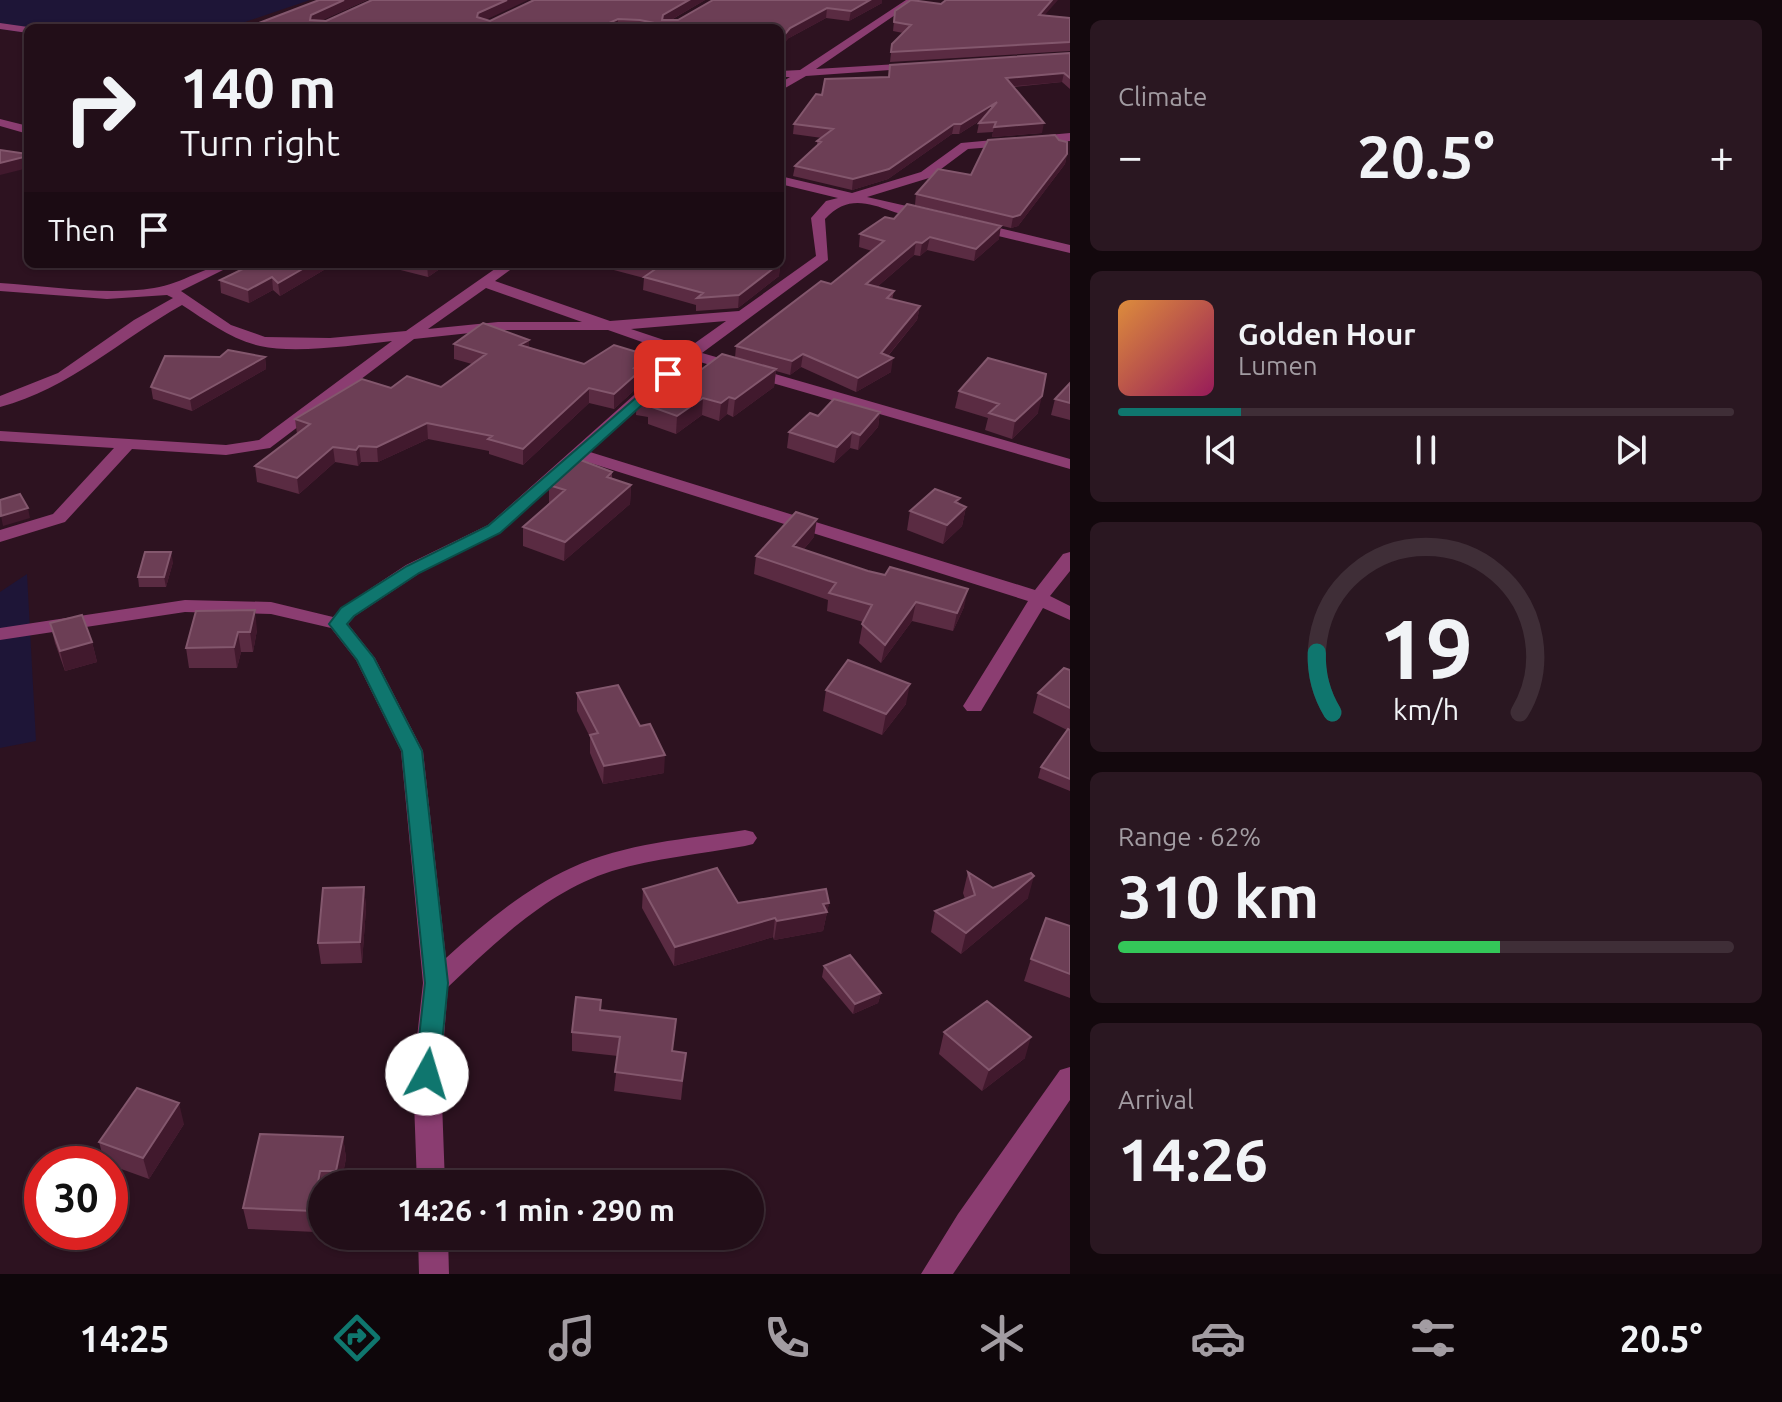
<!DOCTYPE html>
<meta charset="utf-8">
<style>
body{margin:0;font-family:Ubuntu,sans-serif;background:#2a1721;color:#f1f3f6;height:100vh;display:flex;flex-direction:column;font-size:30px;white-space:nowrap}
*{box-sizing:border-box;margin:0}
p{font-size:26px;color:#a29ca2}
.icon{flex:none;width:44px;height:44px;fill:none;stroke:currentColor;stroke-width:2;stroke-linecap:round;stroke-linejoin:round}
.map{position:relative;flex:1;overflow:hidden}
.details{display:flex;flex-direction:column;gap:20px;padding:20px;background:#13080d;width:712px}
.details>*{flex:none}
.guide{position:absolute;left:24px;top:24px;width:760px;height:244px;border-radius:12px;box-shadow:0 2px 6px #0004,0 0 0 2px #3f2e37;background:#220e18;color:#f1f3f6;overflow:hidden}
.speed{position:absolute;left:24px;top:1146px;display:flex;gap:16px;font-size:40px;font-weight:700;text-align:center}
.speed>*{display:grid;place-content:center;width:104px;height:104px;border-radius:50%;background:#220e18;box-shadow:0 2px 6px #0004,0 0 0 2px #3f2e37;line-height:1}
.speed .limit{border:12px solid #d22;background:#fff;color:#111}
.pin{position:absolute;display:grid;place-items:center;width:68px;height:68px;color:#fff;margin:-34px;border-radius:16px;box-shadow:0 4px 12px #0006}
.me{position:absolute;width:88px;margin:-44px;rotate:6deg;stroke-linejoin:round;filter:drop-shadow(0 0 6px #0008)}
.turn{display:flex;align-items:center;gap:28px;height:168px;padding:0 24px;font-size:36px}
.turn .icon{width:104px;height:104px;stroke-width:2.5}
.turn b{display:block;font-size:56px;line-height:68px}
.then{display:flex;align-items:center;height:76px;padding:0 24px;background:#0003;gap:16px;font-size:30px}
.big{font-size:60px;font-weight:700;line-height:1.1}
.details .card{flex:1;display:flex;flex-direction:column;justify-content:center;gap:12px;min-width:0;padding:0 28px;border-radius:12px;background:#2a1721}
.details .dial{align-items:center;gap:0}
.dial svg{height:208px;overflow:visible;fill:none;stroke:#3f2e37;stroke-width:7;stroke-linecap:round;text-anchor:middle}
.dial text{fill:#f1f3f6;stroke:none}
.song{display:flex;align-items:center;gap:24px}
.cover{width:96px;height:96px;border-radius:12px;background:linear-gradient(135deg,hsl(30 70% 55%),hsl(330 70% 35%))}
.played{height:8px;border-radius:4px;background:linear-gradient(90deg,#0f766e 20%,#3f2e37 20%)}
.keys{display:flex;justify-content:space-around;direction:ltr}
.heat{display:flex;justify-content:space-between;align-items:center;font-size:44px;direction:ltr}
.charge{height:12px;border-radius:6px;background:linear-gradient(90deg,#34c759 62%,#3f2e37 0)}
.trip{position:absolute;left:308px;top:1170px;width:456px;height:80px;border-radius:40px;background:#220e18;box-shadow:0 2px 6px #0004,0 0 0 2px #3f2e37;font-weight:700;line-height:80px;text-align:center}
.dock{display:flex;height:128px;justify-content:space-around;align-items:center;background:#0e060a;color:#a29ca2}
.dock .icon{width:56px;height:56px}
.dock .on{color:#0f766e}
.dock b{font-size:36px;color:#f1f3f6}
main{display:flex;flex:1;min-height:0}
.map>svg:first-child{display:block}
.green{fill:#1e1537}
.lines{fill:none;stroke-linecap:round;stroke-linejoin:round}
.minor{fill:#8b3d71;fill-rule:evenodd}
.wall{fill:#5a2b42}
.shaded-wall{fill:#41192d}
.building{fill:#6c3e55;stroke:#83576d;stroke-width:2}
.route{fill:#0f766e;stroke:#0a4d48;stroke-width:2}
</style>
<main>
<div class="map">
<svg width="1070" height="1274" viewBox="0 0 1070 1274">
<rect width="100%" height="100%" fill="#2d1220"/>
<path class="green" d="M0 0H310L227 28H28V33L0 29Z
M27 574 36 741 0 748V592Z"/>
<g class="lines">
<path class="minor" d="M906 0H917L816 69 914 63 918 64V68L806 76 780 91V83L790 77H780V71L800 70Z
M0 23 28 27 32 28H28V33L0 29Z
M0 119 28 126V134L0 126Z
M1070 133V141L968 149 929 178 867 197 933 212V218C893 223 859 181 825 219L828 260 702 353 1070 459V469L693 360 590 452 1035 590 1063 554 1070 552V571L1050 596 1070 606V620L1043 608 981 711H967L963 706 1028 601 581 460 500 533 420 573 355 616 348 624 375 658 423 751 446 958C484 924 523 890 571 868 625 843 687 839 745 830L753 832 757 838 753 844 745 846C701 854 655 858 612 871 548 891 497 941 448 987L441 1074 445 1184H417L413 1074 423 983 401 751 356 660 331 628 271 614 185 612 0 640V628L185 600 271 602 333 617 341 608 406 565 488 525 679 355 608 330H498L414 339 270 448 226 455 132 449 65 522 0 542V530L53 514 114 448 0 441V431L226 445 259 440 392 341C354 345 296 354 260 346 230 339 207 321 182 305 121 339 69 389 0 407V396L58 373 134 320 173 298 167 295 107 299 0 291V283C51 286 103 296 154 288 183 284 206 264 235 264L181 291 231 325 265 337 330 338 406 331 502 264H518L495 281 610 321 739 311 816 256 811 218 826 201 838 198 780 184V176L852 193 921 172 961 143ZM486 288 582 322H498L428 329ZM726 321 688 348 631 329Z
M974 222 1070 245V253L969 229 967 226Z
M1070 1067V1100L953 1274H921L958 1214 1060 1070Z
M418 1236H448L449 1274H419Z"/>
</g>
<path class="wall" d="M319 0H367L322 20 490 21 534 0H705L671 20H678L713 0H882V3L849 21 826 18 789 38 679 28H251V26Z
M941 4 1070 18V51L890 62 892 44 903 33 893 31 895 11Z
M1070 53V89L1062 82 1014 87 1042 133 992 137 993 132 977 133 979 123 981 120 959 134H952L888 179 852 190 793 176 795 166 817 145V141L822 138 793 134 794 124 822 95 888 77Z
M1067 154 1065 164 1018 226 1011 228 915 205 916 194 971 175Z
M860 234 999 239 974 261 927 250 920 256 914 255 877 287 894 291 892 300 920 306 917 320 888 356 891 372 856 392 801 367 790 375 776 371 774 387 733 417 727 414 719 421 702 415 676 434 648 424V417L636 415 637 397 686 381 735 358 736 346 831 284 872 251 859 247Z
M780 263 779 276 738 308 696 311V305L643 290 644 278 591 264Z
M334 264 280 296 273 290 249 303 221 293 220 280Z
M357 264H447L428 277 377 264 371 268Z
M454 344 529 347 584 364 649 371 641 378 640 385 614 409 589 403 523 465 489 454V451L428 439 378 462H361L358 466 335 462 299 494 257 482 255 466 297 434 295 419 391 388 441 387 472 364 454 359Z
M265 357 266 369 192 411 153 399 151 387Z
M1070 383V420L1051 415 1055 399Z
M959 391 1038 413 1012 439 985 430 988 418 955 408Z
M880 412 878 427 858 450 850 448 834 463 787 448 789 432 818 416Z
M612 472V479L631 485 630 504 564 561 523 546V527L549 503V485Z
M959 504 966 507 962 526 943 544 907 530 910 511Z
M814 537 804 549 964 607 953 631 912 621 881 663 859 643 863 622 827 611 828 600 754 574 756 556Z
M173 562 166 587H139L138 577Z
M196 611 257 630 253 652H241L237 668H189L186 648Z
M50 623 92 642 97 662 65 671 55 643Z
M1070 670V791L1038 778 1041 767 1067 730 1033 713 1038 693Z
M826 690 906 704 882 735 823 711Z
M577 693 664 773 603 784 590 753V737L577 711Z
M968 872 993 888 1028 898 961 954 931 932 935 911 965 899 963 893Z
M364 887 366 908 362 963 321 964 318 943Z
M643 889 738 903H829L823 931 774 940 773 937 674 966 642 908Z
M1070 926V998L1024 981 1031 959Z
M824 966 881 993 878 1003 853 1014 822 977Z
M601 1010 672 1051 686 1053 681 1100 614 1091 618 1056 572 1051V1032Z
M944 1032 1025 1058 982 1091 939 1054Z
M184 1124 149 1179 110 1165V1164H105L99 1142Z
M343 1137 346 1158 341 1184H322V1198L316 1232 248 1229 243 1208Z"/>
<path class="shaded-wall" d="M344 0H367L312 25 310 20 311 15Z
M507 0H528L479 23 477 17 478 13Z
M689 0H705L662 25 663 15Z
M870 0H882V3L849 21 851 11Z
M1052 0H1058L1037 24 1039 15Z
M827 8 826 18 789 38 780 49V40L790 28Z
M618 19V28H598Z
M1064 73 1062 82 1005 87 1006 78Z
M997 102 995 111 959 134 961 124Z
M1044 123 1042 133 992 137 994 127Z
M954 124 952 134 888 179 852 190 853 179Z
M1067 154 1065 164 1018 226 1011 228 1013 217Z
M28 156V168L0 175V163Z
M1001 226 999 239 974 261 976 249Z
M930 237 927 250 920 256 922 243Z
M916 242 914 255 864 298 866 284Z
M780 263 779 276 738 308 739 295 771 264Z
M311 264H334L280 296 278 283Z
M427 264H447L428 277Z
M272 277 273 290 249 303 248 290Z
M920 306 917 320 880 365 893 358 891 372 856 392 858 378 881 353Z
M529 340V354L520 345Z
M803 354 801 367 790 375 792 361Z
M650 356 649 371 641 378 640 385 614 409V394L634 368Z
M265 357 266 369 192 411 190 399Z
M776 369 774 387 733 417 735 399Z
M589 388V403L523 465V449Z
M1042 396 1038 413 1012 439 1015 421Z
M729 397 727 414 719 421 721 403Z
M703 398 702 415 676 434 677 416Z
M880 412 878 427 858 450 860 435Z
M427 423 428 439 378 462 377 447Z
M852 432 850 448 834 463 837 447Z
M359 446 361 462 358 466 356 450Z
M333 447 335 462 299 494 297 478Z
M631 485 630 504 564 561 565 542Z
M960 498 957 515 966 507 962 526 943 544 947 525 955 502Z
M28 508 30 518 3 526 1 516Z
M817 519 814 537 791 564 793 546Z
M171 552 173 562 166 587 164 577Z
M968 589 964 607 953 631 957 613Z
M916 602 912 621 881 663 885 645Z
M255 610 257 630 253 652 250 632Z
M238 632 241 652 237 668 234 647Z
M92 642 97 662 65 671 60 651Z
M910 684 906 704 882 735 886 714Z
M665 755 664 773 603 784 604 766Z
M1034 876 1028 898 961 954 966 933Z
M364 887 366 908 362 963 360 942Z
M829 903 823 931 774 940 777 921Z
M775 918 773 937 674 966 675 947Z
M881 993 878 1003 853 1014 855 1004Z
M1031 1037 1025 1058 982 1091 989 1070Z
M179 1103 184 1124 149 1179 143 1158Z
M343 1137 346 1158 341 1184H338L336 1171Z
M320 1171 322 1198 316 1232 313 1211Z"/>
<path class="building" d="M319 0H344L311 15 310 20 326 21 372 0H507L478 13 477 17 490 21 534 0H689L663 15 662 20H678L713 0H870L851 11 827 8 790 28 780 40V28H679L640 20 618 19 598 28H259L251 26Z
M911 0 941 4 946 0H1052L1039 15 1070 18V42L891 52 892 44 911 25 894 22 895 11Z
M1070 53V78L1064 73 1006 78 1044 123 994 127 996 122 979 123 997 102 961 124H954L889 169 853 179 795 166 821 142 817 141 833 129 794 124 816 94 822 95 825 79 889 77 890 65Z
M1055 135 1059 140 1067 142V154L1020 215 1013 217 916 194 938 169 971 175 988 140Z
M0 150 28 154V156L0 163Z
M907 204 1001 226 976 249 930 237 922 243 916 242 866 284 894 291 887 298 920 306 881 353 893 358 858 378 803 354 792 361 736 346 821 281 831 284 884 241 860 234 885 217 894 219Z
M253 264H311L278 283 272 277 248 290 220 280Z
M641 264H779L739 295 697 298 703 293 644 277 657 268Z
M483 323 529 340 520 345 584 364 614 345 650 356 634 368 641 370 614 394 589 388 523 449 488 439 492 436 427 423 377 447 359 446 356 450 333 447 297 478 255 466 310 424 295 419 362 379 391 388 407 376 441 387 486 354 454 344Z
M228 350 265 357 190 399 151 387 165 356 220 357Z
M722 354 776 369 735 399 729 397 721 403 703 398 677 416 649 406 656 401 637 397 663 374 686 381Z
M988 358 1046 374 1042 396 1015 421 989 413 999 404 959 391Z
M1070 383V403L1055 399Z
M834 399 880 412 860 435 852 432 837 447 789 432 810 413 818 416Z
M578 459 612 472 607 477 631 485 565 542 523 527 565 490 549 485Z
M935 489 960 498 955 502 966 507 947 525 910 511Z
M20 494 28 508 1 516 0 500Z
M796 512 817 519 793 546 868 571 885 575 890 567 968 589 957 613 916 602 885 645 862 624 872 605 829 593 836 583 756 556Z
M145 552H171L164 577H138Z
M255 610 250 632H238L234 647 186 648 196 611Z
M82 615 92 642 60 651 50 623Z
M848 660 910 684 886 714 826 690Z
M1064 668 1070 670V708L1038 693Z
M618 685 640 726 650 724 665 755 604 766 590 735 598 733 577 693Z
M1068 729 1070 730V779L1041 767Z
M717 868 738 903 826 889 829 903 823 904 827 912 777 921 775 918 675 947 643 889Z
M968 872 993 888 1031 873 1034 876 966 933 935 911 975 895Z
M364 887 360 942 318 943 323 888Z
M1046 918 1070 926V974L1031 959Z
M850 955 881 993 855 1004 824 966Z
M576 997 601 1000 600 1010 676 1019 672 1051 686 1053 682 1081 615 1072 620 1037 572 1032Z
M987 1001 1031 1037 989 1070 944 1032Z
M137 1088 179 1103 143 1158 99 1142Z
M260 1134 343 1137 336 1171H320L313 1211 243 1208Z"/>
<path class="route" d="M668 370 675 374 673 377 500 533 419 573 354 616 347 624 374 658 422 751 448 983 439 1074 436 1082 427 1085 418 1082 415 1074 425 983 402 751 357 660 329 624 341 608 407 566 488 526Z"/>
</svg>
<div class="speed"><div class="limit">30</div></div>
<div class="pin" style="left:668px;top:374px;background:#d93025"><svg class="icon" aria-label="arrive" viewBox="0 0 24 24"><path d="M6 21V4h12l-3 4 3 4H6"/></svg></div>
<svg class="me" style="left:427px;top:1074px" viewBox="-20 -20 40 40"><circle r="19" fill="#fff"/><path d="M0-13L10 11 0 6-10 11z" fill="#0f766e"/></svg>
<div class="trip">14:26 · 1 min · 290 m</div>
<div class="guide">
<div class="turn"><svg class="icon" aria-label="right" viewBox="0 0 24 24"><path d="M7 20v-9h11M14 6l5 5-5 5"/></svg><div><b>140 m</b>Turn right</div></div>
<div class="then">Then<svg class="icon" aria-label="arrive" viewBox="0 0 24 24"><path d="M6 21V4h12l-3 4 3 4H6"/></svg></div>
</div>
</div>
<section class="details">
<div class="card"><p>Climate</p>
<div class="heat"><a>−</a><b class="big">20.5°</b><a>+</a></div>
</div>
<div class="card">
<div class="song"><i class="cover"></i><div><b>Golden Hour</b><p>Lumen</p></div></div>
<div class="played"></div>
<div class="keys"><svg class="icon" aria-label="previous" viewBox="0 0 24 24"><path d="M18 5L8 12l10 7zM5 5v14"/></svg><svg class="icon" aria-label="pause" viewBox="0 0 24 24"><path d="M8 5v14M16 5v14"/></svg><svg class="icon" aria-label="next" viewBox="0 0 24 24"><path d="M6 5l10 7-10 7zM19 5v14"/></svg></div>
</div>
<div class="card dial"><svg viewBox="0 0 100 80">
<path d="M14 69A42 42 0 1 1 86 69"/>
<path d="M14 69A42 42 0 0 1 8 46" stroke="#0f766e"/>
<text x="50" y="56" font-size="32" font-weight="700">19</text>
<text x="50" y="72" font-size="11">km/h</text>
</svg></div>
<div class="card"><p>Range · 62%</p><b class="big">310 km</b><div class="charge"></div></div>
<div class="card"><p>Arrival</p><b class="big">14:26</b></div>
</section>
</main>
<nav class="dock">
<b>14:25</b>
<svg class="icon on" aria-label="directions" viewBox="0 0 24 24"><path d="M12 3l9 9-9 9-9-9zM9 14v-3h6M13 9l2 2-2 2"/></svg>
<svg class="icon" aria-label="music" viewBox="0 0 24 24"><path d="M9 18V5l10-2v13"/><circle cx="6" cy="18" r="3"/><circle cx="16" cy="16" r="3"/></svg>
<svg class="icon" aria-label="phone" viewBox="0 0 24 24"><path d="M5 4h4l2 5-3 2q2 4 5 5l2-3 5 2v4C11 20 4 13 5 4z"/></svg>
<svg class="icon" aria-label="climate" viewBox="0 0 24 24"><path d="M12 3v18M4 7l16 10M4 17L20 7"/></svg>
<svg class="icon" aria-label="car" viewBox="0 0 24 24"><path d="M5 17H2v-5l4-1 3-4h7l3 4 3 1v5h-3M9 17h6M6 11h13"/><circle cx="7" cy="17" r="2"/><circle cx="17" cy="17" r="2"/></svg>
<svg class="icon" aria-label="filters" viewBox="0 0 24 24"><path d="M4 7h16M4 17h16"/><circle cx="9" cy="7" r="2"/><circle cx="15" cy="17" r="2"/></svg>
<b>20.5°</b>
</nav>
